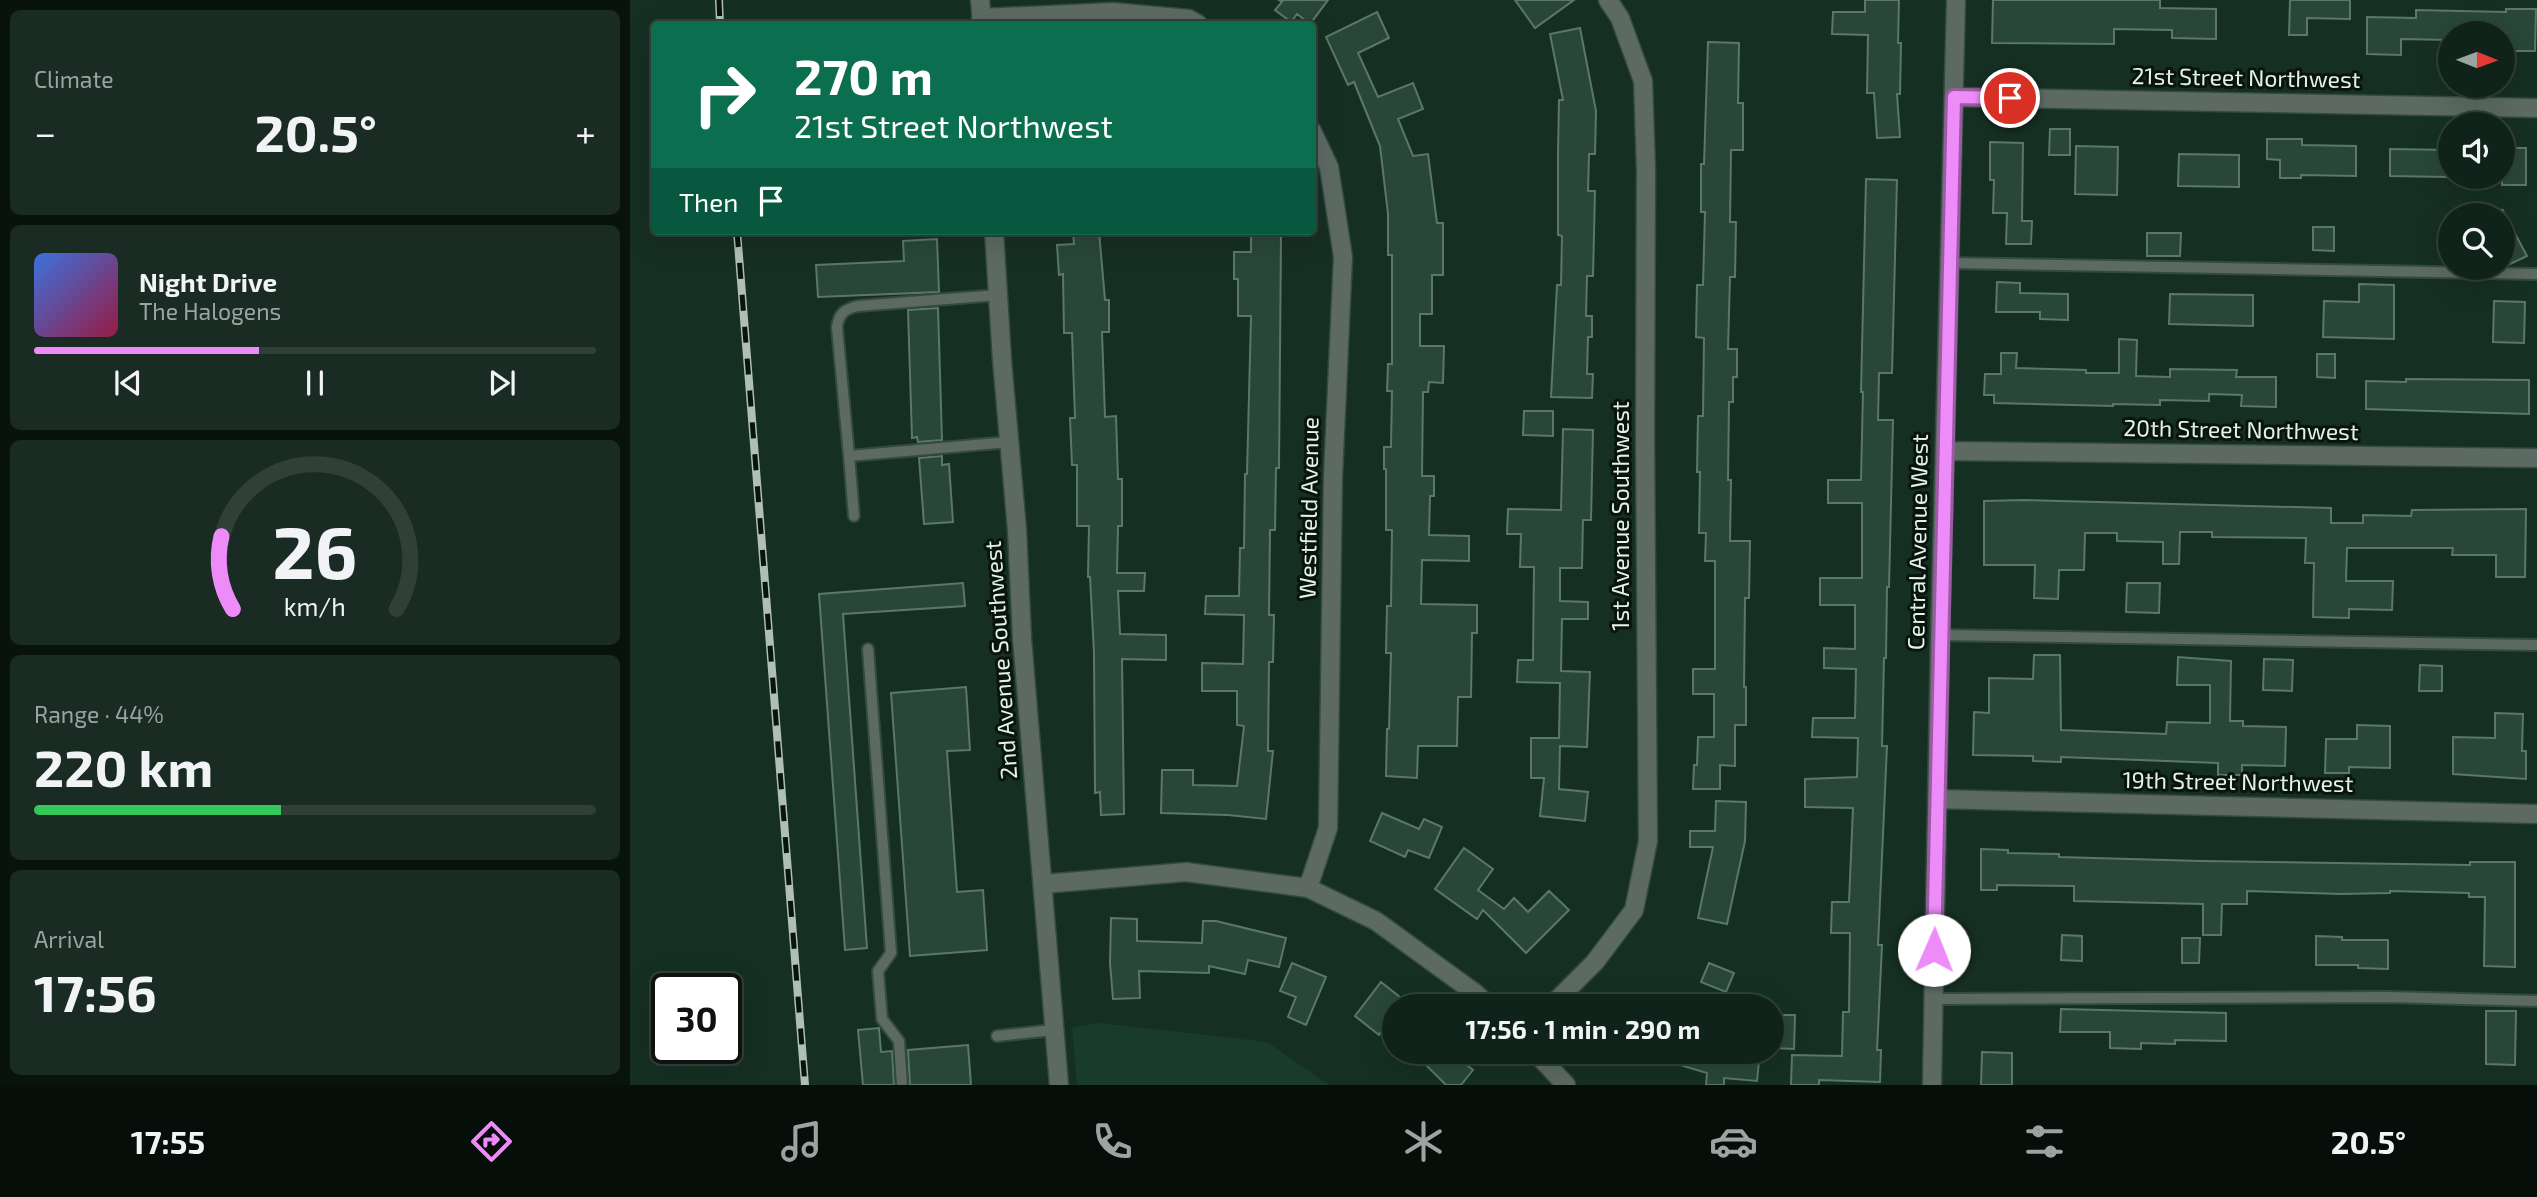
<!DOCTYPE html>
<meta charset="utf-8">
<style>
body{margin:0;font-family:"Exo 2",sans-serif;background:#192b23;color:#f1f3f6;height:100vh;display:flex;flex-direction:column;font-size:26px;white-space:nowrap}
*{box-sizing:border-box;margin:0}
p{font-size:23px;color:#9ca4a2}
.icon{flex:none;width:38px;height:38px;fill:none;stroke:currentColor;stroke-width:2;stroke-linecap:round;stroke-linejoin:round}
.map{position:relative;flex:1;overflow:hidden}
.sheet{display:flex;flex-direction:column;gap:10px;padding:10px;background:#09130e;width:630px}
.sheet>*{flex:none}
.guide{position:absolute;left:21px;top:21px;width:665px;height:214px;border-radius:7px;box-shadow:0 7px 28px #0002,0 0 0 2px #304039;background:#0b6e4f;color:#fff;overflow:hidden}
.needle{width:46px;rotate:91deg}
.controls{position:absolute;left:1808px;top:21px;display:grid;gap:14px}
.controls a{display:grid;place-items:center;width:77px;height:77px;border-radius:50%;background:#10231a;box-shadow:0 7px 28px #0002,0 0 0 2px #304039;font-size:35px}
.speed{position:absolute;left:21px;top:973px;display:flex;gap:14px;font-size:35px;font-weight:700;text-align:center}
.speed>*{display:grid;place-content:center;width:91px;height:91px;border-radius:50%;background:#10231a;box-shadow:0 7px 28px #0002,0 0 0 2px #304039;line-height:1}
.speed .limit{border:4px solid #111;border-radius:10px;background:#fff;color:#111}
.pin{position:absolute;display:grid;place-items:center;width:60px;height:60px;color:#fff;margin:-30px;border:4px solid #fff;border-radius:50%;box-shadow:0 2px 7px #0007}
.me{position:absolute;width:77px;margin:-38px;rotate:1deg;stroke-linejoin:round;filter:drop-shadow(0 0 5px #0008)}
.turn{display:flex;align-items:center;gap:24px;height:147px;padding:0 28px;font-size:32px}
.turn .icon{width:91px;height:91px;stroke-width:2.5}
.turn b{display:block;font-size:49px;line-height:60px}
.then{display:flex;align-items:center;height:66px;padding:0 28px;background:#0003;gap:14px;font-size:26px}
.big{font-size:52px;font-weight:700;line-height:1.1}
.sheet .card{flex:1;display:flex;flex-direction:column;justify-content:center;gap:10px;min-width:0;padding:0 24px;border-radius:10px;background:#192b23}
.sheet .dial{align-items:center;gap:0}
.dial svg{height:182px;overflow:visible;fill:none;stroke:#304039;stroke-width:7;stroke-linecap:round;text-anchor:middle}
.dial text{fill:#f1f3f6;stroke:none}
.song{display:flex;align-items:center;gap:21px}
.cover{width:84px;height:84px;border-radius:10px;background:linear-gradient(135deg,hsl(220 70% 55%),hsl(340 70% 35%))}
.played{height:7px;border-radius:4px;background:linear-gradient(90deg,#ed8cf9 40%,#304039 40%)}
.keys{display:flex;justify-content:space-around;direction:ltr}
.heat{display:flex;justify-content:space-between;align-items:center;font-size:38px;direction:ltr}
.charge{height:10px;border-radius:5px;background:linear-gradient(90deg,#34c759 44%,#304039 0)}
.trip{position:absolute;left:752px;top:994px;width:402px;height:70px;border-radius:35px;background:#10231a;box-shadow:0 7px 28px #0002,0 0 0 2px #304039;font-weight:700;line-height:70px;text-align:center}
.tab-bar{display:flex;height:112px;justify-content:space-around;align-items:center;background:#060e0a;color:#9ca4a2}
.tab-bar .icon{width:49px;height:49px}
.tab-bar .on{color:#ed8cf9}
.tab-bar b{font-size:32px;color:#f1f3f6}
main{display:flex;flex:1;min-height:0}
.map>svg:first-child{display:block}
.built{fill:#193b2c}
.building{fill:#284739;stroke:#5c776a;stroke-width:2}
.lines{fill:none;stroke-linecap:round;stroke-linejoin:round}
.service-casing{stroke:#334a3f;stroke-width:14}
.minor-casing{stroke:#334a3f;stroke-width:21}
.tertiary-casing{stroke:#334a3f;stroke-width:21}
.service{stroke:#5c6a63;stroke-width:10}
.minor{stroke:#5c6a63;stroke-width:18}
.tertiary{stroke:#5c6a63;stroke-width:18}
.rail-casing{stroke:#aebfb6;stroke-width:8}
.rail{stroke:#09140f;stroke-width:5;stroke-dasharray:16;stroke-linecap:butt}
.route-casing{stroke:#9a5ba2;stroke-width:18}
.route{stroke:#ed8cf9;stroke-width:12}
.labels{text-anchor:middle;stroke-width:6;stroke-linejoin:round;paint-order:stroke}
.street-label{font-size:23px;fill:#e3f2ea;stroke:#09140f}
</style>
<main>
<section class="sheet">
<div class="card"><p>Climate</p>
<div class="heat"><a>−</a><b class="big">20.5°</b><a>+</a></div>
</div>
<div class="card">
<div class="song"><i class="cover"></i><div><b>Night Drive</b><p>The Halogens</p></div></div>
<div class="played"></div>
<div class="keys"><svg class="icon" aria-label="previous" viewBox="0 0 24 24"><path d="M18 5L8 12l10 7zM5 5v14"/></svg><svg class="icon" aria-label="pause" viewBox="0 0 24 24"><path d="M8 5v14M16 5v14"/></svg><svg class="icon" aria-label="next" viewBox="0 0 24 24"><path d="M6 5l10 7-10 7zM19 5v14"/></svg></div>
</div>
<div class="card dial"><svg viewBox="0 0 100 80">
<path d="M14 69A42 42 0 1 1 86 69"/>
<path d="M14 69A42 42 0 0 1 9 37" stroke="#ed8cf9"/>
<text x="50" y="56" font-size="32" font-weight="700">26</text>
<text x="50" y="72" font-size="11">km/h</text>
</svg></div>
<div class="card"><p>Range · 44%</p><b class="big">220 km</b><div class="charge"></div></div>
<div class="card"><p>Arrival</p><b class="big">17:56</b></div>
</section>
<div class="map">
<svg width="1907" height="1085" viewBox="0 0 1907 1085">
<rect width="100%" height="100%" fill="#162f23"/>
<path class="built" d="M469 1023 637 1042 699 1085H447L442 1027Z"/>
<path class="building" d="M649 0H698L680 24 667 14 661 22 645 10 652 2Z
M885 0H944L905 28Z
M1235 0H1269L1268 43H1271L1270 94H1267L1270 137 1247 138 1244 93H1237L1238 35 1202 34 1203 12H1235Z
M1363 0H1530V8L1586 9V39L1542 38V30L1484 29V44L1362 43Z
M1660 0H1720V19L1677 18V35H1659Z
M1876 9H1906L1905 51H1875L1876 33H1820V40L1771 39V55L1737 54V17L1786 18V10L1876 12Z
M747 12 759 38 728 53 748 97 783 83 793 109 768 119 783 156 798 154 807 223H813V275H802V314H790V346H814L813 383 799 382 798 392H793L792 476H804V496H800L799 535 839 536V561L792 560 791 604 847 605V633H842L841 697H828L827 746H788L787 778 756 776 757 729H759L761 653H756L757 606H761L762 530H756V469H754V447H761L762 391H757L758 364H762V255H758V214L750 146 724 82 718 85 696 37Z
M950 28 966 111 965 154H959L958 191H965L963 276H957L956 316H962V337H958L957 374H963L962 398 921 397 927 285H931L932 236 928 235V154L929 100H933L920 34Z
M1078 42 1109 43 1108 103H1113V150H1101L1100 222H1106L1105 277H1100L1098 349H1107V377H1103V402H1099L1098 480H1101L1100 541H1120L1119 598H1115L1114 687H1116V725H1105V766L1090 765V789H1063L1064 765H1067L1068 737H1084V694H1063V669H1085V561H1075L1076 533H1069L1070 472H1067L1068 416H1073L1074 338 1066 337 1067 285H1073L1075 212H1071V164H1074Z
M1420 129H1440V155H1419Z
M1637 139H1672V145L1726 146V176L1671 175V178H1650V160L1637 159Z
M1360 142 1393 143 1392 221H1402L1401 244H1376L1377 213H1363L1364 180H1360Z
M1446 146 1488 147 1487 195 1445 194Z
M1872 148H1896V185H1872Z
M1760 149 1818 150 1817 177 1760 176Z
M1549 154 1609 155V187L1548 186Z
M1236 179 1267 180 1262 373H1249L1248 420H1263L1259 587H1257L1256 658H1254L1252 746H1257L1248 945H1252L1247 1050H1251L1250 1082 1189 1080V1085H1161L1162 1055 1212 1056 1213 1012H1219L1220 933H1201L1202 902H1219L1223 808 1175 807V779L1227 777 1228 738 1182 737 1183 718H1225L1226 669 1194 668V648L1225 649V605H1190V578H1232V503H1198V480H1231L1233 392H1231Z
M1872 209 1897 256 1878 265 1872 255Z
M1683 227H1704V251L1683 250Z
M443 231H469L475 300H479V332H472L475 417 486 416 488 479H492V526H488L487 573H515L514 591H488L490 634 536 635V660L492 659 494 814 471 815 470 792 465 793 464 653 460 577H458L459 526H447V465H442L440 418H445L442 333H434L433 274 429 275 427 245 444 244Z
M1517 233H1551L1550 256H1517Z
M621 235H651L649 468H646L645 530H640L639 615H644L643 662H639L638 751H643L636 819 598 815 531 813 532 770H563V785L607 786 614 726 607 725V691H572V663L613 664 614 615 575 614 576 596H609L610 548H614L615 474H617L621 316H608V279H604V252H621Z
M307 239 309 292 188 297 186 265 274 261 273 241Z
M1367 282 1390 283V293L1438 294V320L1410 319V312H1366Z
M1729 284 1764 285V339L1693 337 1694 301 1729 302Z
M1540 294 1623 295V326L1539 324Z
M1864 301 1895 302 1894 343 1863 342Z
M308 308 312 440 288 442 287 437 282 438 278 310Z
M1489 339 1507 340 1506 376 1540 377V369L1607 370 1606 377H1646V407L1611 406 1612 395 1579 394V401L1530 400V405L1483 404V406L1364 403V395H1354L1355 374H1371V353H1387L1386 368 1456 370V373H1489Z
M1687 354H1705V378L1687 377Z
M1776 379 1899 380V414L1736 409V381L1776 382Z
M894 411H923V436L893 435Z
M933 429 963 430 961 520H953L952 568H930V601L958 602V619H932L931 671 960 672 957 747 930 746 929 789 958 792 955 821 910 816 914 778H901V738H929L930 683 887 682 888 660H903L904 567H890L891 534H877L878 509 931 510Z
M312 456V465L319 464 323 522 294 524 289 458Z
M1394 500 1701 508V523H1733V515L1781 516 1782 510 1896 509 1895 577H1866V555H1822L1823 548H1717L1716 581H1763L1762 610 1719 609V618L1683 617 1684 563H1675L1676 538 1582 537V532H1550L1549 564H1533V542L1487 541V533H1455L1454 570H1429L1428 599 1404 598 1405 565H1354V501Z
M333 583 335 606 213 614 237 948 215 950 189 594Z
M1497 583H1530L1529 613 1496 612Z
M1404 655H1430L1431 730 1536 734 1537 722 1580 723V685H1547L1548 657 1601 661 1600 721H1613V726L1656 727 1655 766 1612 765V775H1588V763L1431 757V762L1403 761V756L1343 755 1344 712 1359 713V678L1403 679Z
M1634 659 1663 660 1662 691 1633 690Z
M1790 665 1812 666V691H1789Z
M336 687 340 750 317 751 327 892 353 890 357 950 280 956 261 693Z
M1865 713 1893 714 1892 751H1896V779L1823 774V737L1865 738Z
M1727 725 1760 726V768L1719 767V773H1695L1696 739H1727Z
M1086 801 1116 802 1115 841 1097 924 1068 918 1083 847H1060V831H1085Z
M752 813 789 829 794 819 812 827 799 858 778 850 775 857 740 841Z
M834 848 863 869 848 890 874 909 884 898 898 912 919 891 939 910 896 953 853 910 847 919 805 889Z
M1351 849 1378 850V853L1429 854V857L1571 861 1840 865V862H1885V967L1854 966 1855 897H1839V893L1760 891V893L1711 894 1617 891V904H1592L1591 935H1573V904L1444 901V886L1367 885V890H1351Z
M481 918 507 919V941L572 943 573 921H586L656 938 649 967 618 960 615 974 579 966V973L509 971 510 998 483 999 480 963Z
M1432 935 1452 936V961L1431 960Z
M1686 936 1712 937V940H1758V969L1728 968V965H1686Z
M1552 938H1570L1569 963H1552Z
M662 963 696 977 676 1025 658 1017 666 997 650 991Z
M1079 963 1104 973 1096 992 1071 982Z
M751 982 775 1001 770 1006H765V1047L750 1033 749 1035 725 1016Z
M1431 1009 1596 1013V1041L1545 1040V1044L1511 1043V1049L1480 1048V1032H1430Z
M1856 1011H1886L1885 1065 1856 1064Z
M1143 1015H1165L1164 1049 1143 1048Z
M249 1028 251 1052 262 1051 264 1085H233L228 1030Z
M338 1045 341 1085H280L278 1050Z
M783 1052H820L843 1070 831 1085H816Z
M1020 1052H1130L1127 1081 1094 1078V1085H1076L1077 1073 1020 1056Z
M1352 1052 1382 1053V1085H1351Z"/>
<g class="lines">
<defs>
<path id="service" d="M1320 263 1907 274
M368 295 228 306C215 309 209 313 207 327L219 456 379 442
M219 456 224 516
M1310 635 1907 645
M238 649 261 953 248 971 252 1019 269 1041 272 1085
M1303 999 1759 997 1907 1001
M367 1036 423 1030"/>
<path id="minor" d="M351 18 483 12 559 19 568 24
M1324 97 1907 108
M1315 451 1907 458
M1307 799 1907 814
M413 884 556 872 678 888 746 921 845 993 859 1006
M678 888 698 828 703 476 713 257 699 167 682 131
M921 1006 965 962 1004 910 1018 841 1015 438 1016 170 1013 81 990 18 978 0
M905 1052 936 1085
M1302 1085 1310 635 1326 0"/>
<path id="tertiary" d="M350 0 352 24
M364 231 372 360 387 530 392 638 429 1085"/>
</defs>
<use href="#service" class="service-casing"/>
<use href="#minor" class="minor-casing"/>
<use href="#tertiary" class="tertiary-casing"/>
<use href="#service" class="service"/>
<use href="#minor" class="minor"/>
<use href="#tertiary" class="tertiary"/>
<defs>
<path id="rail" d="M89 0 90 24
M107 231 175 1085"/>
</defs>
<use href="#rail" class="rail-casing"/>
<use href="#rail" class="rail"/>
</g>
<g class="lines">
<defs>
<path id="route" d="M1304 950 1324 97 1380 98"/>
</defs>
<use href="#route" class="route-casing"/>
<use href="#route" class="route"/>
</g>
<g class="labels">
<g class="street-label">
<text transform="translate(1616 78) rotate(1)" y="8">21st Street Northwest</text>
<text transform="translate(1611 430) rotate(1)" y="8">20th Street Northwest</text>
<text transform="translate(679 508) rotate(-89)" y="8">Westfield Avenue</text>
<text transform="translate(991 516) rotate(-90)" y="8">1st Avenue Southwest</text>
<text transform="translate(1288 542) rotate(-89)" y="8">Central Avenue West</text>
<text transform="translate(371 660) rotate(-94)" y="8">2nd Avenue Southwest</text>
<text transform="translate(1608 782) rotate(1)" y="8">19th Street Northwest</text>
</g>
</g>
</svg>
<div class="controls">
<a><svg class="needle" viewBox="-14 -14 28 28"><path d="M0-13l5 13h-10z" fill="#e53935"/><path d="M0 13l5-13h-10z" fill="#9ca4a2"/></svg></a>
<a><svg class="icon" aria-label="sound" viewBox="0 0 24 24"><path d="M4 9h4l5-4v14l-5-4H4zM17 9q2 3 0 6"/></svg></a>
<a><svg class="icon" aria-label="search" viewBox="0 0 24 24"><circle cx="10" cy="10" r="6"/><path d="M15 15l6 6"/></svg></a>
</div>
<div class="speed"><div class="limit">30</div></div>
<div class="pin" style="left:1380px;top:98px;background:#d93025"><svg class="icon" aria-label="arrive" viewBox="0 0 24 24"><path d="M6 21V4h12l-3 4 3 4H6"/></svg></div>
<svg class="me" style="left:1304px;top:950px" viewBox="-20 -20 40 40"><circle r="19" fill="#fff"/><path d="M0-13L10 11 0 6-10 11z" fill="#ed8cf9"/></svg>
<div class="trip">17:56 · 1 min · 290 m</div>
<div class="guide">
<div class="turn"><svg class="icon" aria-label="right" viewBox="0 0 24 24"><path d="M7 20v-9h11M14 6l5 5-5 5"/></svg><div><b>270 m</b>21st Street Northwest</div></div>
<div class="then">Then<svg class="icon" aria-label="arrive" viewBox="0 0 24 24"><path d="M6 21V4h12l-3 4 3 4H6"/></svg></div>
</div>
</div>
</main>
<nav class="tab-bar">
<b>17:55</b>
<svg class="icon on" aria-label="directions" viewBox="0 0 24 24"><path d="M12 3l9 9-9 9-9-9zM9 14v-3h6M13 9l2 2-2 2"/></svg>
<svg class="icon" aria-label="music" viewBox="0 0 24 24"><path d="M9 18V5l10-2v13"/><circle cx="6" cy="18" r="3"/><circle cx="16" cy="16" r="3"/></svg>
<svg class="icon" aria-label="phone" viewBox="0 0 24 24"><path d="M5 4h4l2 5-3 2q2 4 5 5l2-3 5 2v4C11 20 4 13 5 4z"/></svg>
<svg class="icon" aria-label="climate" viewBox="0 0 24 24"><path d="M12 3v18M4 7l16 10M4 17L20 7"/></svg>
<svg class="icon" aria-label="car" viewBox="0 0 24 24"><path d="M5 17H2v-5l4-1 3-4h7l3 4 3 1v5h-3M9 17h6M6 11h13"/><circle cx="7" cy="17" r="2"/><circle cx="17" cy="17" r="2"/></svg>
<svg class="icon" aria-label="filters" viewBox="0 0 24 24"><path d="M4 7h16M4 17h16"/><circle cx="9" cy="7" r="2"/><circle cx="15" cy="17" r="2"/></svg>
<b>20.5°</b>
</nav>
